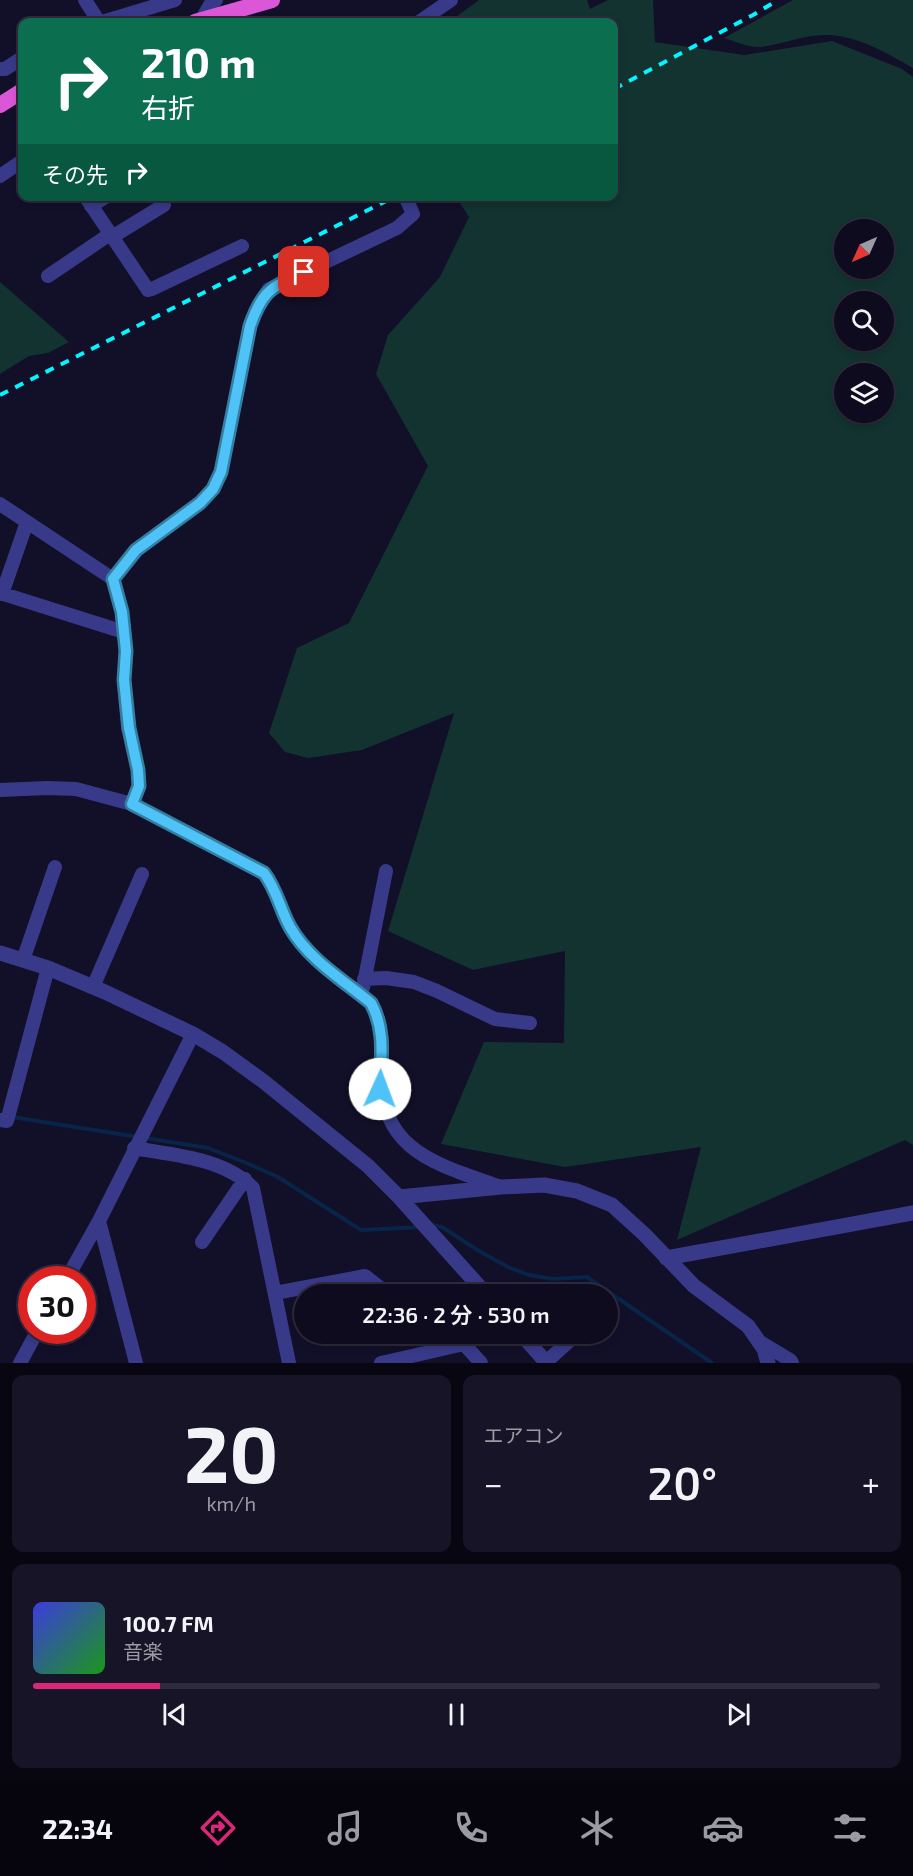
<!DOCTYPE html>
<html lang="ja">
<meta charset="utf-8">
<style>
body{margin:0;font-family:"Exo 2","Noto Sans JP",sans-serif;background:#171428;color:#f1f3f6;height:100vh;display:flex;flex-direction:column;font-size:22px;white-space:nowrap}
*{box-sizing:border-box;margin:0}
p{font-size:20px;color:#9b9ba4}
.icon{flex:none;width:33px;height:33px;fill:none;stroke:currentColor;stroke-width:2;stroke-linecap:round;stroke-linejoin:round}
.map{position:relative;height:1363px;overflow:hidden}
.panel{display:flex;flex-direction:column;gap:12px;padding:12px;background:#080611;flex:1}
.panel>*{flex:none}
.banner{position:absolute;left:18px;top:18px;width:600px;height:183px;border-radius:12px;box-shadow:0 3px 9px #0003,0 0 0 2px #2e2b3d;background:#0b6e4f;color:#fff;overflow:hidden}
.needle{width:39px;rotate:225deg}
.tools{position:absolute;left:834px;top:219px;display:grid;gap:12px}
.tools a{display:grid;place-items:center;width:60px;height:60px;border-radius:50%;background:#0e0b1f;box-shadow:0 3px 9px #0003,0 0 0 2px #2e2b3d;font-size:30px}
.speed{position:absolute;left:18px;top:1266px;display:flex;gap:12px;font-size:30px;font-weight:700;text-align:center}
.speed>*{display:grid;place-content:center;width:78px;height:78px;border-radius:50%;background:#0e0b1f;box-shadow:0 3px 9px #0003,0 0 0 2px #2e2b3d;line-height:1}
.speed .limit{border:9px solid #d22;background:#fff;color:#111}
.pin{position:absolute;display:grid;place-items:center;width:51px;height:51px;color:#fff;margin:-26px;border-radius:12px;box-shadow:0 3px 9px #0006}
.me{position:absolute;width:66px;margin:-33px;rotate:2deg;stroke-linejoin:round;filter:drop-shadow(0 0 4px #0008)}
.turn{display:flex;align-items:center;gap:21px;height:126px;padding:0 24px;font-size:27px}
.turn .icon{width:78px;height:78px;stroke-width:2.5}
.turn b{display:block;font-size:42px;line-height:51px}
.then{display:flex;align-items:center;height:57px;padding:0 24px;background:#0003;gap:12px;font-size:22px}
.big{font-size:45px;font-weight:600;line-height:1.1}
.panel .tile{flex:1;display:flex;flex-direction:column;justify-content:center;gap:9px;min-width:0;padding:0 21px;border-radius:12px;background:#171428}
.panel .dial{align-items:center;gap:0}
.dial b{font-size:78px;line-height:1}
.song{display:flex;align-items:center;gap:18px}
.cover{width:72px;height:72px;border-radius:9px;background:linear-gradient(135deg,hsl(240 70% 55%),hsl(120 70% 35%))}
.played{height:6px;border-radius:3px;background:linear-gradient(90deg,#db2777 15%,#2e2b3d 15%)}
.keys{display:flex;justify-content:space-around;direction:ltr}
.heat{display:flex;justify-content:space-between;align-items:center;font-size:33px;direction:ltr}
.panel .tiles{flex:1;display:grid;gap:12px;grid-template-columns:1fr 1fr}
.tile:last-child{grid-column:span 2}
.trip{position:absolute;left:294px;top:1284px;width:324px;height:60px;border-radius:30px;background:#0e0b1f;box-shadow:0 3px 9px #0003,0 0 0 2px #2e2b3d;font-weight:600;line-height:60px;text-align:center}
.tab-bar{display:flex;height:96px;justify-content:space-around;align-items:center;background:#06040c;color:#9b9ba4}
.tab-bar .icon{width:42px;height:42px}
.tab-bar .active{color:#db2777}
.tab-bar b{font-size:27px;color:#f1f3f6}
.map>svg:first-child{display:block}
.green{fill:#123330;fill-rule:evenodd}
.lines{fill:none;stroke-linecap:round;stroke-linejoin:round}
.stream{stroke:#082448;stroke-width:4}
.minor{stroke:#383a89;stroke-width:14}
.tertiary{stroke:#383a89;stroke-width:15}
.trunk{stroke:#dc57d8;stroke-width:16}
.rail{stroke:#02f6ff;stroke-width:4;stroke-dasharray:9 8;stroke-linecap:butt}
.route-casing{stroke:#337fa1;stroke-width:15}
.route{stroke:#4fc3f7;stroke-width:10}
</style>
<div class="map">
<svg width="913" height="1363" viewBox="0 0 913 1363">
<rect width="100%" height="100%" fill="#120f29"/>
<path class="green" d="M479 0H587L590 9 608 0H653L655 42 744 55 832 41 902 69 913 77V1145L905 1140 677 1240 701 1147 565 1167 441 1144 484 1042 564 1043 565 951 473 970 388 931 454 713 362 750 308 758 285 752 269 733 297 648 349 623 428 466 376 374 388 335 440 277 469 217 456 197 614 196V22H449ZM844 230H884V268H844ZM844 302H884V340H844ZM844 374H884V412H844Z
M793 0H913V68C887 53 858 36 828 35 804 34 782 45 759 47 749 48 734 41 724 38Z
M0 282 69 342 48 353 29 356 0 374Z"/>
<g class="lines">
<path class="stream" d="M12 1117 138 1137
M145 1138 208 1148 244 1162 278 1177 361 1230 422 1227
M432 1225 442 1227 479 1251 508 1267 529 1275 553 1279 587 1277 712 1363"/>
<path class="minor" d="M85 0 99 22
M102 22 175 0
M200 22 210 5 216 0
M419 22 451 0
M0 69H5L22 58
M0 176 22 161
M85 196 148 290 152 289 242 246
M91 206 107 196
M112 237 164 205
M48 276 110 234
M0 504 113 579
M0 593 124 632
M2 594 27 522
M0 790 47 788 76 789 132 804 264 873C277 890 280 909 290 927 308 959 343 981 371 1003 384 1025 382 1046 381 1070 379 1152 437 1164 501 1187
M132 804 139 786 138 770 128 728 124 680 126 651 122 612 113 579 137 550 200 503 213 489 221 472 250 326 255 312 269 289 397 228 413 214 405 196
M23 960 55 867
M364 979 386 978 414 982 437 991 495 1019 530 1023
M93 987 142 874
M363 988 386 871
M0 1120 7 1121 48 968
M134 1148C173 1155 224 1158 253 1188L289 1363
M99 1221 136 1363
M202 1242 245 1179
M66 1280 99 1221 193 1034
M275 1293 365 1276 388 1294
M448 1334 464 1344
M760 1342 790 1360 792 1363
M546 1362 577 1334
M20 1363 38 1330
M381 1363 464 1344 481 1363"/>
<path class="tertiary" d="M0 953 48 968 105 992 193 1034 223 1052 263 1081 368 1166 399 1197 486 1294
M399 1197 501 1187 544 1185 577 1191 612 1205 644 1234 694 1286 748 1326 764 1349 768 1363
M666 1258 913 1213
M521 1334 547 1363"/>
<path class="trunk" d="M195 22 272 0
M0 105 22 91"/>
<path class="rail" d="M614 89 753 15 778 0
M0 395 396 196"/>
</g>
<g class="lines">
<defs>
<path id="route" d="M304 272C271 288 263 289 250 326L221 472 213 489 200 503 136 550 113 579 122 612 126 651 124 680 129 728 138 770 139 786 132 804 264 873C277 890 280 909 290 927 308 959 343 980 371 1003 386 1030 381 1059 380 1089"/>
</defs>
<use href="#route" class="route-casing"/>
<use href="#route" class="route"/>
</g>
</svg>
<div class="tools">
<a><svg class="needle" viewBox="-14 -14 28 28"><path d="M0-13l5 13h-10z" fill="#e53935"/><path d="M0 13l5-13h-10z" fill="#9b9ba4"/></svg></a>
<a><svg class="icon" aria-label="search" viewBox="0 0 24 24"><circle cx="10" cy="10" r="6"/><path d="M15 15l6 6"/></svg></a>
<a><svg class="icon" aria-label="layers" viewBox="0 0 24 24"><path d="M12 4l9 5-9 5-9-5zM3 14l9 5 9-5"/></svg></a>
</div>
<div class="speed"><div class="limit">30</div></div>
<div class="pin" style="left:304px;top:272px;background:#d93025"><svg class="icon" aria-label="arrive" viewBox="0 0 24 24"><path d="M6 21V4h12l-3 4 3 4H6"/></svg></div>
<svg class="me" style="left:380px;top:1089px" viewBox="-20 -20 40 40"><circle r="19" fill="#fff"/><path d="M0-13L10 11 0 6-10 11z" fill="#4fc3f7"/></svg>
<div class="trip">22:36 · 2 分 · 530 m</div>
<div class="banner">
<div class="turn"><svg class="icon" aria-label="right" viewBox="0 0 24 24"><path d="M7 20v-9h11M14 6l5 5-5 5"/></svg><div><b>210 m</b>右折</div></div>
<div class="then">その先<svg class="icon" aria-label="right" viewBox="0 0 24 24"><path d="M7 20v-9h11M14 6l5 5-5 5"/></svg></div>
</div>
</div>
<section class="panel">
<div class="tiles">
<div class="tile dial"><b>20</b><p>km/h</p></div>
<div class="tile"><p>エアコン</p>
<div class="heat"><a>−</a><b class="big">20°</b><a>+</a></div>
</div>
<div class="tile">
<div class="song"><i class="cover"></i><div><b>100.7 FM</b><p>音楽</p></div></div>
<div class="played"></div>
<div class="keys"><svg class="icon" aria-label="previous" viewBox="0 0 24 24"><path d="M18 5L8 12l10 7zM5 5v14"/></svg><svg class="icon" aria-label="pause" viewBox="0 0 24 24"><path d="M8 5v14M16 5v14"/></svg><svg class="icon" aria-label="next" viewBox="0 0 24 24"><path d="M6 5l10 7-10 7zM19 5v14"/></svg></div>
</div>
</div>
</section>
<nav class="tab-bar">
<b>22:34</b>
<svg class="icon active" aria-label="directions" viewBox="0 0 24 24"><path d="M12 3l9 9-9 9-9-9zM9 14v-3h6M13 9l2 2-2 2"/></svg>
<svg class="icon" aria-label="music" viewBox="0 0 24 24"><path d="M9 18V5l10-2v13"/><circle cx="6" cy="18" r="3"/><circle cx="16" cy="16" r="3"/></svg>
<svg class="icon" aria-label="phone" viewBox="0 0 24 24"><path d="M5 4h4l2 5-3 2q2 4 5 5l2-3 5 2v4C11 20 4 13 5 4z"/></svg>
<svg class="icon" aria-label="climate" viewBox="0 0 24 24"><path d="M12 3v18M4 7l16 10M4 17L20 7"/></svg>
<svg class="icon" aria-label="car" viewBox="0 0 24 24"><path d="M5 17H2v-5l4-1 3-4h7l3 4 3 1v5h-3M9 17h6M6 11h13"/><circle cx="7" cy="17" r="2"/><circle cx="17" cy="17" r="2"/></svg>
<svg class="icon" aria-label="filters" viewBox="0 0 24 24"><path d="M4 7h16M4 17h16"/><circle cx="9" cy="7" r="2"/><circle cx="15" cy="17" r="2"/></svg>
</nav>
